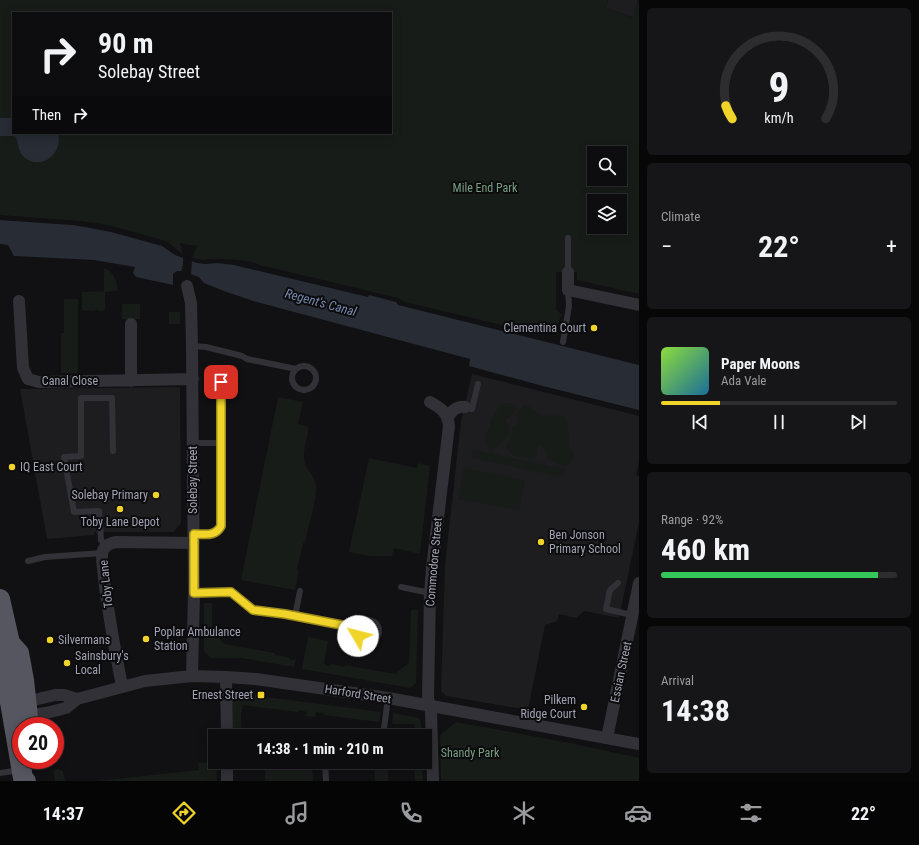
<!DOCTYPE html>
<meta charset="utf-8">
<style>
body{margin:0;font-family:"Roboto Condensed",sans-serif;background:#161517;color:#f1f3f6;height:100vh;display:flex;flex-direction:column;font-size:15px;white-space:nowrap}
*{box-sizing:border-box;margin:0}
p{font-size:13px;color:#9a9b9e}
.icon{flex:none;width:22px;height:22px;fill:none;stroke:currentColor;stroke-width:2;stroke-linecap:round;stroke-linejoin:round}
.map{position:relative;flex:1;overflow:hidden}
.sheet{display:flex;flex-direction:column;gap:8px;padding:8px;background:#070708;width:280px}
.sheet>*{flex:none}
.banner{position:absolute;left:12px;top:12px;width:380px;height:122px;border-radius:0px;box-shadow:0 2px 10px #0003,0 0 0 1px #2d2c2e;background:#0d0c0e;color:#f1f3f6;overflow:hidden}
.fabs{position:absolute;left:587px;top:146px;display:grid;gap:8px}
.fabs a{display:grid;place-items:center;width:40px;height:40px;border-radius:0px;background:#0d0c0e;box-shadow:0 2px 10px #0003,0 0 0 1px #2d2c2e;font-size:20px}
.speed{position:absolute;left:12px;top:717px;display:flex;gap:8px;font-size:20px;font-weight:700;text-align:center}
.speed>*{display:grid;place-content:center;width:52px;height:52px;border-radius:50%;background:#0d0c0e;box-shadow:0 2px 10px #0003,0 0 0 1px #2d2c2e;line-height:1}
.speed .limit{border:6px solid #d22;background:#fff;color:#111}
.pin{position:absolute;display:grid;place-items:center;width:34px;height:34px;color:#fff;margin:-17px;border-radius:8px;box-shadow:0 2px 6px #0006}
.me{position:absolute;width:44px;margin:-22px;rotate:307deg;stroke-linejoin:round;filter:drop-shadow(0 0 3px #0008)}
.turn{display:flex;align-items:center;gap:14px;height:84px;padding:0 20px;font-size:18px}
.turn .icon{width:52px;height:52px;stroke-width:2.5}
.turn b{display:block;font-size:28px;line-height:34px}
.then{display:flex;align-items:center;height:38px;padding:0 20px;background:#0003;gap:8px;font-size:15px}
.big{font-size:30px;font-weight:700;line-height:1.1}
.sheet .tile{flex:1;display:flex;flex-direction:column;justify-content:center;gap:6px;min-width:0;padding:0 14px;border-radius:6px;background:#161517}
.sheet .dial{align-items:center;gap:0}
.dial svg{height:104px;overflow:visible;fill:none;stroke:#2d2c2e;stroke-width:7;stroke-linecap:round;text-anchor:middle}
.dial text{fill:#f1f3f6;stroke:none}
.song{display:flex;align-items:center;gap:12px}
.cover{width:48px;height:48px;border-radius:6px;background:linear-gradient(135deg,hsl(90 70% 55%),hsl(200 70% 35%))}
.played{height:4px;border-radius:2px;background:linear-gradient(90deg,#f0d42a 25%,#2d2c2e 25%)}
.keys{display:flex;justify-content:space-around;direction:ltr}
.heat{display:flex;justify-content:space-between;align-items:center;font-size:22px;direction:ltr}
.charge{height:6px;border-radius:3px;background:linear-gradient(90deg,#34c759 92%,#2d2c2e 0)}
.trip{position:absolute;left:208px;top:729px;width:224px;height:40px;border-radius:0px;background:#0d0c0e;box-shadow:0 2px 10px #0003,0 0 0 1px #2d2c2e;font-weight:700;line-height:40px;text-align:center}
.dock{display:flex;height:64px;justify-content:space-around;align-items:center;background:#050506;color:#9a9b9e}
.dock .icon{width:28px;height:28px}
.dock .on{color:#f0d42a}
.dock b{font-size:18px;color:#f1f3f6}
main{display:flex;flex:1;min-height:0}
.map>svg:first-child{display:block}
.built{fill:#1d1c1f}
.green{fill:#171c19;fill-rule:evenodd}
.water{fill:#272c35}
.pier{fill:#111012}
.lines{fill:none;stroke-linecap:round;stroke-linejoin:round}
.service{stroke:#323137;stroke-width:6}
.minor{stroke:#323137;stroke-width:12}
.trunk{stroke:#55565f;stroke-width:20}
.route-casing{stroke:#9c8a1b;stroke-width:10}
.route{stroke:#f0d42a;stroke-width:7}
.poi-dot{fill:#f0d42a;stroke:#0c0b0d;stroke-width:1.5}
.labels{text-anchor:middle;stroke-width:4;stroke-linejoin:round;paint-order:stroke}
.park-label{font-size:12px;fill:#789e82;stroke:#0c0b0d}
.poi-label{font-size:12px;fill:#a1a3b3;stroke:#0c0b0d;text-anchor:start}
.street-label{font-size:12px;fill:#a1a3b3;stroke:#0c0b0d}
.water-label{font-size:13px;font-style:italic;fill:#788aae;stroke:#0c0b0d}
</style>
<main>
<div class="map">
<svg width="639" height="781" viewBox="0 0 639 781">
<rect width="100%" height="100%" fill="#111012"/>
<path class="built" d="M608 0H638L634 18 606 8Z
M472 374 639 416V461L636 475 639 476V523L619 618 584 611 576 618 559 614 557 621 545 625 528 710 446 696 441 691 445 565 461 421Z
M180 387 181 523 174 532H94V535L47 539 20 389Z"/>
<path class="green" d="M0 0H608L606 8 633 18 639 0V294L577 280V272H556V310L562 314 557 326 549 330H540L534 327 527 329 514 328 405 302 398 298 260 265C251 260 227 259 217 259 206 259 202 261 192 258L197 246 180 243 183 255 168 242 162 240 108 225 81 221 0 215ZM13 13H391V133H13ZM594 153H620V179H594ZM594 201H620V227H594Z
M104 268C114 271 117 282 118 291L105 292V309L103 311H99L98 310 92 311 90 310 83 311 82 309V292L104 291Z
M64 299H78V373H61V333H64Z
M122 304H140V319H131L130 318 129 319H122Z
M169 312H180V324H169Z
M278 397 303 402 298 424 309 427C307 439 301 455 306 466 309 473 315 477 316 485 317 500 308 528 305 543H303L297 570H299L295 590 241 580Z
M502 403C508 403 512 402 516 408L513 414 507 418V423L510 428 509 435 493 450 488 448 485 442 487 432 490 427 493 416Z
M526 404 542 416 554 415 564 417 567 421 568 429 569 444 574 455 572 461 568 466 555 463 547 459C547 454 546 448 540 445L538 447 537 454 534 458C524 459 509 457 506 446L512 434V427L517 424 519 420 517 418C518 411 520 408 526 404Z
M473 450 565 469 563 477 472 458Z
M369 458 417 468 418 463 430 466 420 554 394 548 392 556H370L349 552Z
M464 468 525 480 519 510 458 499Z
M204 603H212V630L224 644 275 653V655L289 657 290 659 293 660 296 658 294 667 241 658H211L204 651Z
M411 610H418L416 683 410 688 302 669 308 637 328 641 324 663 326 666H329L331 664 345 667V665L395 674 409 663Z
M235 693 381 712 379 722 324 715V713L316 712 315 717 306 716 307 712 299 710 298 712 243 705 241 715 242 736H233L232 697Z
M393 713 419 718 421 722 422 736H414L415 725 412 724H392Z
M456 722 570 743 639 758V781H441L440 735Z
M216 762 217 781H97L199 770 198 763Z
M265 762H285L312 766 313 781H265Z
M368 762H388V781H375V771L373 767 368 765Z
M414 762H422L423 781H415Z
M58 769 63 771 65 781H55L53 771Z"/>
<path class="water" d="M0 118H13V133H58C64 155 38 173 22 155 18 149 18 143 16 137L14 136H0Z
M0 220 72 225 85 227 111 232 162 246 175 255 197 263 206 264 217 263 234 265 368 297 369 295 396 302 398 305 639 365V410L539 385 469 366 470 359 253 301 224 291 204 283 199 277 181 271H177L173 274V285L136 277 133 273 135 267 94 260 14 256 8 245 0 244Z"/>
<path class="pier" d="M183 256 192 259 191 276 181 273 183 264Z"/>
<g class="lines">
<path class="service" d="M568 272V238
M563 342 569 306 568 290
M192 346 206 347 242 356 247 359 296 369
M292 378a12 12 0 1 1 24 0a12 12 0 1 1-24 0Z
M221 382V443
M465 407 472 409 478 384
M193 443H221L222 519C219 538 209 534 194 534
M106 546 101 540 99 511 74 512 64 457 81 456V398H112L113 451
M28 561 45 557 103 553
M618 583 610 590 606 609 632 615
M401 587 430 593
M194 593 231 592 253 610 285 614 357 628
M295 616 300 591
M357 631a11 11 0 1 1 22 0a11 11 0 1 1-22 0Z
M383 736 388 698
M325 762 326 781
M0 773 14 771 34 765"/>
<path class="minor" d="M568 272V290L639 305
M187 286 191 303 192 346 194 593 192 676
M19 301 23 368 28 379 39 382 193 379
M131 324V381
M430 402C441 408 448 413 449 426L432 568 430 593 428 698 431 712 433 781
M448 418C451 411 457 406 465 407
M226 677 227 736
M122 686C115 650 108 614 104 578 104 570 100 557 103 550 106 545 110 543 116 542L194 543
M21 703 55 695H64L77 699
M22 716 46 713 66 708 77 699 145 681 192 676 226 677 256 679 388 698 639 744
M607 738 639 583
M227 762V781"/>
<path class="trunk" d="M0 599 10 643 19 653 24 680 29 726
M10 643 2 656 23 778 26 781"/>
</g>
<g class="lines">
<defs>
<path id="route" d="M221 382V526C215 537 205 534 194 534V593L231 592 253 610 285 614 357 628 358 636"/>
</defs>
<use href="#route" class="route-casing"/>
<use href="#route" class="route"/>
</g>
<g class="poi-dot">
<circle cx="594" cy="328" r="4"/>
<circle cx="12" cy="467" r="4"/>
<circle cx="156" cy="495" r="4"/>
<circle cx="120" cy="509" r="4"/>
<circle cx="541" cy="542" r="4"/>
<circle cx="146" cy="639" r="4"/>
<circle cx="50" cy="640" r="4"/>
<circle cx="67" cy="663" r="4"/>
<rect x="257" y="691" width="8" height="8" rx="2"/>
<circle cx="584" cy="707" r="4"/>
</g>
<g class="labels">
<g class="park-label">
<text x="485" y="192">Mile End Park</text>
<text x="470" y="757">Shandy Park</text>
</g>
<g class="poi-label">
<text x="586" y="332" text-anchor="end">Clementina Court</text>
<text x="20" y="471">IQ East Court</text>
<text x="148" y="499" text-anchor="end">Solebay Primary</text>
<text x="120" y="526" text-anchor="middle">Toby Lane Depot</text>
<text x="549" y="539">Ben Jonson<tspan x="549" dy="14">Primary School</tspan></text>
<text x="154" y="636">Poplar Ambulance<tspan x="154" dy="14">Station</tspan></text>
<text x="58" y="644">Silvermans</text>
<text x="75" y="660">Sainsbury's<tspan x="75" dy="14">Local</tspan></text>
<text x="253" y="699" text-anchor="end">Ernest Street</text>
<text x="576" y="704" text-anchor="end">Pilkem<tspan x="576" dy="14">Ridge Court</tspan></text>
</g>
<g class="street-label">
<text x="70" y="385">Canal Close</text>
<text transform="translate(193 480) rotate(-90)" y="4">Solebay Street</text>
<text transform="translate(434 562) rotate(-85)" y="4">Commodore Street</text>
<text transform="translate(106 584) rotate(-96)" y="4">Toby Lane</text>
<text transform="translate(621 672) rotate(-78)" y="4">Essian Street</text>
<text transform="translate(358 694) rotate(9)" y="4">Harford Street</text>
</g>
<g class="water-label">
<text transform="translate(321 302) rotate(15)" y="5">Regent's Canal</text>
</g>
</g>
</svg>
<div class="fabs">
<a><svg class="icon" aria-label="search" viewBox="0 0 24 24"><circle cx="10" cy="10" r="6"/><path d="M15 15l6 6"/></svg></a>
<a><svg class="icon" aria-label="layers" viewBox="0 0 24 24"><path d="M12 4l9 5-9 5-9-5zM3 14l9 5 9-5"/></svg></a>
</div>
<div class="speed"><div class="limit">20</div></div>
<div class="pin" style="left:221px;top:382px;background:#d93025"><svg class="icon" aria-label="arrive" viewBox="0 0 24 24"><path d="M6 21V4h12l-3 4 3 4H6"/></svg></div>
<svg class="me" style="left:358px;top:636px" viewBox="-20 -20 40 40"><circle r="19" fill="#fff"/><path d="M0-13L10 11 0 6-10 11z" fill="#f0d42a"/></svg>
<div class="trip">14:38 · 1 min · 210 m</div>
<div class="banner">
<div class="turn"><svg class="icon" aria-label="right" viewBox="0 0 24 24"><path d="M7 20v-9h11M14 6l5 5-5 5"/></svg><div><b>90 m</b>Solebay Street</div></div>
<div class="then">Then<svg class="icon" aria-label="right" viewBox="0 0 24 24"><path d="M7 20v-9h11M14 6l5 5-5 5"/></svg></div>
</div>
</div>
<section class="sheet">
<div class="tile dial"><svg viewBox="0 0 100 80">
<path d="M14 69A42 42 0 1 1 86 69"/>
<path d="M14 69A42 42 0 0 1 9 59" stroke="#f0d42a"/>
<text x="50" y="56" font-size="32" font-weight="700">9</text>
<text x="50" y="72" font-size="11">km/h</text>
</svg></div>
<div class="tile"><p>Climate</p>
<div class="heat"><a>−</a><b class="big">22°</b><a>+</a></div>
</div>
<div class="tile">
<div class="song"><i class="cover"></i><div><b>Paper Moons</b><p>Ada Vale</p></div></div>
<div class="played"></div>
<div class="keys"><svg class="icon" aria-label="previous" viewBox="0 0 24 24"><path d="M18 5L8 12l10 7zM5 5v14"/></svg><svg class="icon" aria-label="pause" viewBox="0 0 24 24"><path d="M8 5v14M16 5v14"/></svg><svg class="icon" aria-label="next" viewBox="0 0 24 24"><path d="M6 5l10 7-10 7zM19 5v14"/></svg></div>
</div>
<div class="tile"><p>Range · 92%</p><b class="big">460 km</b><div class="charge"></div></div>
<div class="tile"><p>Arrival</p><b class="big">14:38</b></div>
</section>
</main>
<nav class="dock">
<b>14:37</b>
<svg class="icon on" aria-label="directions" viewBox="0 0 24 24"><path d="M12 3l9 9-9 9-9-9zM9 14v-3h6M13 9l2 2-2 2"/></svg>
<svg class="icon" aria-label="music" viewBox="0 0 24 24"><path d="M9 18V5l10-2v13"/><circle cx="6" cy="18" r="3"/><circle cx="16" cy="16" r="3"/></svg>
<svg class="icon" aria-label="phone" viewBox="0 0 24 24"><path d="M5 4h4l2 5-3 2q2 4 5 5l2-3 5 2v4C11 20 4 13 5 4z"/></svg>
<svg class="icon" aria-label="climate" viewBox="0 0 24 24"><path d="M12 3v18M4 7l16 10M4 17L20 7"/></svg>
<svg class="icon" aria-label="car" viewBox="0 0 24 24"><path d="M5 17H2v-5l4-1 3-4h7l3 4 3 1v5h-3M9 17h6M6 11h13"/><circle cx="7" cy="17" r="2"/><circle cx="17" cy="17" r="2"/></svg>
<svg class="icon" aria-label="filters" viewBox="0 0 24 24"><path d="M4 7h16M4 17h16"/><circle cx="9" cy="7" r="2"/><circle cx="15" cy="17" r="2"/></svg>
<b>22°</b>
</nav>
